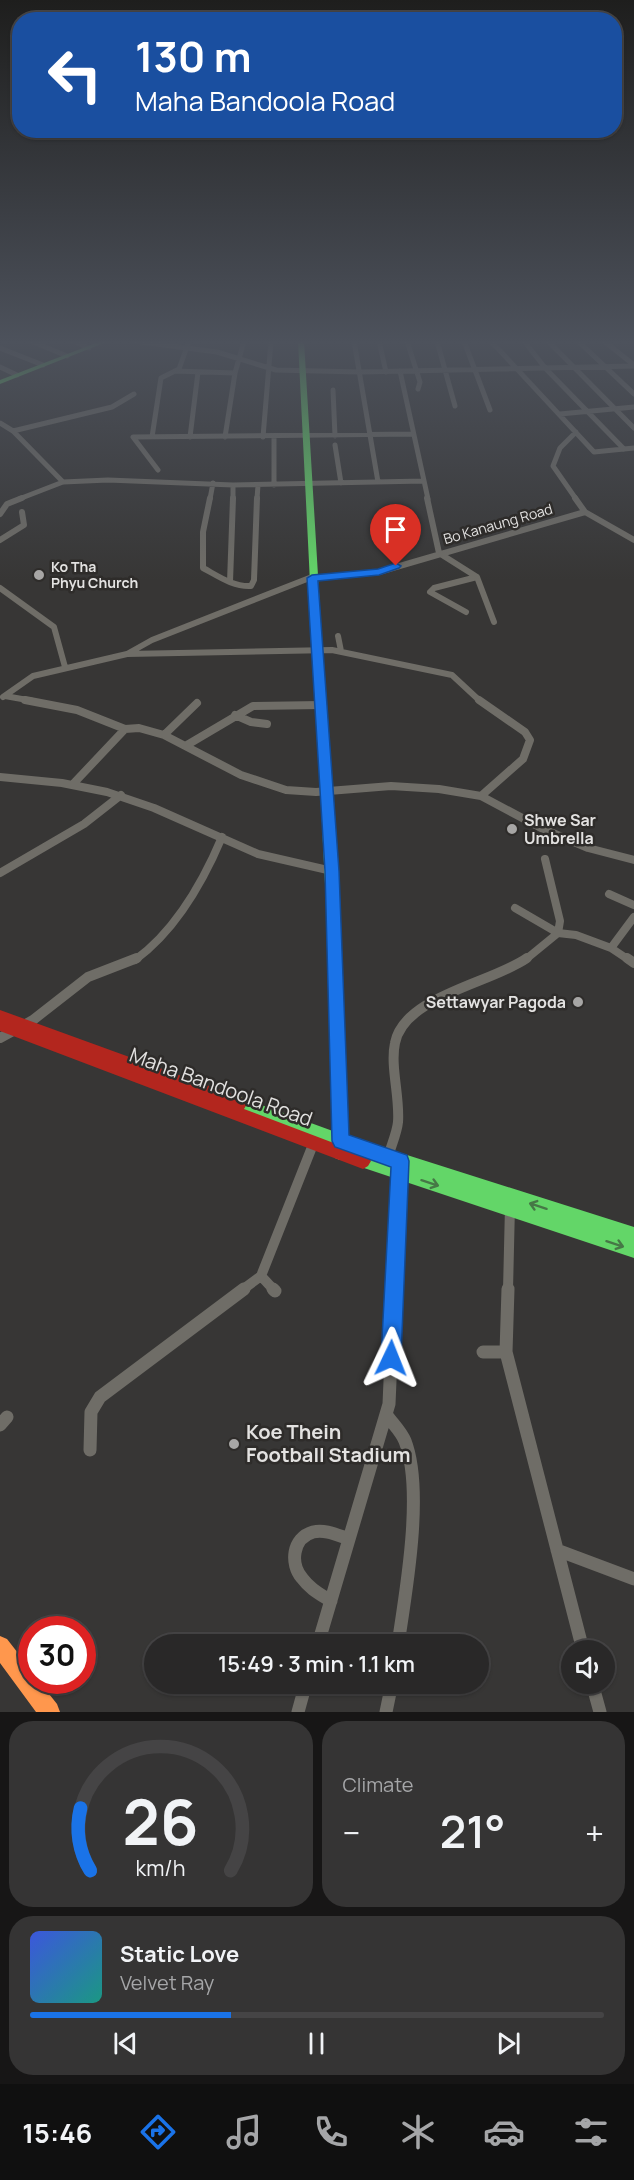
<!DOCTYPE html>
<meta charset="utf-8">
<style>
body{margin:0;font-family:Manrope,sans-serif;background:#353434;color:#f1f3f6;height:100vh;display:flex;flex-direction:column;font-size:22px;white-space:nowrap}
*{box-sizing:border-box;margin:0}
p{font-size:20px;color:#a5a6a8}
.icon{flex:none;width:33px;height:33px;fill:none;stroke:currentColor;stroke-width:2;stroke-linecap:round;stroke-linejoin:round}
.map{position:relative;height:1712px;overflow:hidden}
.panel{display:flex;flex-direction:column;gap:9px;padding:9px;background:#171616;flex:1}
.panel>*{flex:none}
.top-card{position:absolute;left:12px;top:12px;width:610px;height:126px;border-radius:24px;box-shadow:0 2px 4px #0004,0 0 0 2px #454445;background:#1a4fa0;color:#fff;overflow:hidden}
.fabs{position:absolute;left:561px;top:1640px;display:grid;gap:12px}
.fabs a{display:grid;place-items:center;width:54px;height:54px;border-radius:50%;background:#292828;box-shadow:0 2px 4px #0004,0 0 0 2px #454445;font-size:30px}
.speed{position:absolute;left:18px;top:1616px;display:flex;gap:12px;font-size:30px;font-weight:700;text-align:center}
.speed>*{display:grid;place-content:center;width:78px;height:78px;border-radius:50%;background:#292828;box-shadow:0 2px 4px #0004,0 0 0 2px #454445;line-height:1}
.speed .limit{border:9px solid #d22;background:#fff;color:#111}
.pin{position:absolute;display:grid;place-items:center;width:51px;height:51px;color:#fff;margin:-62px -26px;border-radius:50% 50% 50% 0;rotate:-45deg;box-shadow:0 0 6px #0007}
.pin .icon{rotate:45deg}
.me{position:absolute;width:66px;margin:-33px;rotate:2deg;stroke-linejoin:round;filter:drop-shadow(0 0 4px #0008)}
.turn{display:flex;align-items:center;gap:21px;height:126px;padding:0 24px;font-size:27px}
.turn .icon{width:78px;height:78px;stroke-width:2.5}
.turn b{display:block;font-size:42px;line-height:51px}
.big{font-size:45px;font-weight:600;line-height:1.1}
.panel .tile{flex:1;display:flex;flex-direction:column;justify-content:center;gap:9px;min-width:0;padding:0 21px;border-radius:24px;background:#353434}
.panel .dial{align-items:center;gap:0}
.dial svg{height:156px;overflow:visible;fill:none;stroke:#454445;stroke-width:7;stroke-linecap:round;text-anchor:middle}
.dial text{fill:#f1f3f6;stroke:none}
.song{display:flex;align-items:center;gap:18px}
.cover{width:72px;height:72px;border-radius:9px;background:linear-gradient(135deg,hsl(230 70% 55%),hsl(170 70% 35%))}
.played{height:6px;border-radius:3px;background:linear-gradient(90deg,#1a73e8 35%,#454445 35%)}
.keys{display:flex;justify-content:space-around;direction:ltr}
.heat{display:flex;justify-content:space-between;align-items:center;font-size:33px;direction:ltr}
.panel .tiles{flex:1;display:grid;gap:9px;grid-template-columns:1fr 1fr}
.tile:last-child{grid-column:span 2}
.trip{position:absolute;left:144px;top:1634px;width:345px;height:60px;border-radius:30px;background:#292828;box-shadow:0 2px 4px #0004,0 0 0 2px #454445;font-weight:600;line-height:60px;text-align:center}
.menu{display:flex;height:96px;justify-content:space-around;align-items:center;background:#101010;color:#a5a6a8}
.menu .icon{width:42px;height:42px}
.menu .selected{color:#1a73e8}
.menu b{font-size:27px;color:#f1f3f6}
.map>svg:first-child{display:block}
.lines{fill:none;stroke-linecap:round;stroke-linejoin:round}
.street-far4{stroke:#6f6d67;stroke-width:5}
.street-far3{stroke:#6f6d67;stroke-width:6}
.street-far2{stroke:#6f6d67;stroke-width:8}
.street-far1{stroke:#6f6d67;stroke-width:10}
.street{stroke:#6f6d67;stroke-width:13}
.fast{fill:#63d668;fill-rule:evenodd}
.slow{fill:#ff974d;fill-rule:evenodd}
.jam{fill:#b3261e;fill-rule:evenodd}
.oneway{stroke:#467846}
.route{fill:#1a73e8;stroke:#114b97;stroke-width:1.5}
.poi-dot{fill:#a7a6a5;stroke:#2e2c2a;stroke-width:2}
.labels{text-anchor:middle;stroke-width:5;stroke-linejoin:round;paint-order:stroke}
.far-street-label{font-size:14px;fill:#e3e2e1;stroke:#2e2c2a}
.far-poi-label{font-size:14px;font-weight:bold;fill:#e3e2e1;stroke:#2e2c2a;text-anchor:start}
.poi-label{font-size:16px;font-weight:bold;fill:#e3e2e1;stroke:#2e2c2a;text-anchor:start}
.near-street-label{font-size:20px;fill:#e3e2e1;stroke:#2e2c2a}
.near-poi-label{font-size:20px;font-weight:bold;fill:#e3e2e1;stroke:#2e2c2a;text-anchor:start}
</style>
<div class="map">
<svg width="634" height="1712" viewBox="0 0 634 1712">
<rect width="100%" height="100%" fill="#373635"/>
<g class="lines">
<path class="street-far4" d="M31 341 67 356
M73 341 89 348
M134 341 217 352 276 370 360 372 634 366
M354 341 378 482
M379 341 386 372
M407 341 420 382 418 389
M437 341 455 406
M464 341 490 410
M491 341 594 452 634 448
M524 341 546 369 624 449
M548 341 634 428
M578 341 634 394
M604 341 634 365
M0 348 43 365
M0 367 17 375
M175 371 235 373
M400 371 428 499
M333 390 335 436
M560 414 634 407
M0 423 13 431 63 482
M13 431 112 407 134 394
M576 432 560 448 553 466 576 499
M152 437 161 378 179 369 189 341
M190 437 198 372
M225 437 235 373 244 341
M263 437 271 341
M274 437V485
M335 445 341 483
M158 470 133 437 413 434
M19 499 63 482 108 480 233 485 424 481
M210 499 213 483
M233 499V485
M257 499 258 485"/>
<path class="street-far3" d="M210 498 203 532V568C218 576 233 587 251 586L254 580 257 498
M427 498 439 553 477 577 494 622
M575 498 585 512 634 540
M0 514 7 504 22 498
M0 540 24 525 22 512
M312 578 379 572 585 512
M230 582 233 498
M0 588 54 627 65 667
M466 612 430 592 434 588 477 577
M338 636 341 651
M127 654 332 650 452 675 480 701
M5 696 33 701
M3 697 33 676 127 654 152 640 312 577"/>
<path class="street-far2" d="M25 700 77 710 125 729 139 728 164 735 241 775 286 790 316 792 391 786 439 789 481 796 541 828 588 848 634 860
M479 700 525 732 530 740 523 759 481 796
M235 715 251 722 267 724
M164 735 197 703
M187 745 253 706 321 705
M0 777 62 783 107 792 154 808 258 854 332 871
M74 783 125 729
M0 873 84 824 121 795
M609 894 634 905
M515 908 558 933 576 935 611 948 629 960
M611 948 634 917
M135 960C175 931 203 882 222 837
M525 960 558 933 560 921 545 859"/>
<path class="street-far1" d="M627 958 634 963
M0 1038 33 1020 88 977 137 958
M388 1157C391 1146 397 1133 398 1122 400 1097 390 1066 395 1043 404 996 492 983 527 958
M242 1290 261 1276
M274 1290 261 1276 314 1142
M394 1290 399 1171
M508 1290 510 1206"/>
<path class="street" d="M273 1289 275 1291
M508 1289 506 1352 583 1650
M483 1352H506
M386 1414C392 1423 401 1431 405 1441 424 1490 406 1591 398 1644
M0 1425 7 1417
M90 1450 91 1412 100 1397 244 1289
M557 1550 634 1579
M331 1601C320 1594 310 1589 302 1578 290 1564 292 1538 313 1532 325 1529 337 1535 349 1539
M318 1644 389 1404 394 1289
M592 1683 600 1712
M298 1712 306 1683
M386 1712 392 1683"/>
<path class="fast" d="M101 341H109L0 384V380Z
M298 341H304L340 944 339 948 334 949 329 948 328 944Z
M240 1097 341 1134 634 1227V1258L358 1166 355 1161 360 1155 235 1109 233 1104 235 1099Z"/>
<path class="slow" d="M334 939 339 940 340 944 348 1153 345 1158 340 1160 335 1158 332 1153 328 944 329 940Z
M0 1636 7 1639 32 1671V1680H38L57 1704 60 1712H36L0 1663Z"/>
<path class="jam" d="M0 1010 245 1099 247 1104 244 1109 368 1156 371 1161 368 1166 363 1169 0 1031Z"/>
</g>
<defs><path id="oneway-shaft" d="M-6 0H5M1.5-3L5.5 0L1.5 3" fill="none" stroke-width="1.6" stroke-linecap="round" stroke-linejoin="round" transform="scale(1.5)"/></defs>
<g class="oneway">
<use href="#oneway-shaft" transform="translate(430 1183) rotate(18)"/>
<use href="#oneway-shaft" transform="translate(538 1206) rotate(-162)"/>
<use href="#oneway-shaft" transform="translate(615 1244) rotate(18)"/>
</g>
<linearGradient id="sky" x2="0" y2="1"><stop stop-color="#1e1e1d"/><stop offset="0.59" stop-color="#4d525c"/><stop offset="1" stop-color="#4d525c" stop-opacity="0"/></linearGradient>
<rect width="634" height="580" fill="url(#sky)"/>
<path class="route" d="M396 563 401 566 399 568 379 575 318 581 339 871 349 1135 407 1155 409 1161 401 1358 398 1365 391 1368 384 1365 381 1358 391 1167 335 1147 332 1141 325 871 307 578 312 575 378 569Z"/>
<g class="poi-dot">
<circle cx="39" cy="575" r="6"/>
<circle cx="512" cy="829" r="6"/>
<circle cx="578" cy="1002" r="6"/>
<circle cx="234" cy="1444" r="6"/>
</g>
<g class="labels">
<g class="far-street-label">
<text transform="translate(498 524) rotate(-16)" y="5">Bo Kanaung Road</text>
</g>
<g class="far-poi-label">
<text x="51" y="572">Ko Tha<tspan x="51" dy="16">Phyu Church</tspan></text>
</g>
<g class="poi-label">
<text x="524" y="826">Shwe Sar<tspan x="524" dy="18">Umbrella</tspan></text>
<text x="566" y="1008" text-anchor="end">Settawyar Pagoda</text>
</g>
<g class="near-street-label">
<text transform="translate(221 1087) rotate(20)" y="7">Maha Bandoola Road</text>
</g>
<g class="near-poi-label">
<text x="246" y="1439">Koe Thein<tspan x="246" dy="23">Football Stadium</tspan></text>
</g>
</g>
</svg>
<div class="fabs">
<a><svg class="icon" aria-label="sound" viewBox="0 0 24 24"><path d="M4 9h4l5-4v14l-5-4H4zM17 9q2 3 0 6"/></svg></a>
</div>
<div class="speed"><div class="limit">30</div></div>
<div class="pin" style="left:396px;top:566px;background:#d93025"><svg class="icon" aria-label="arrive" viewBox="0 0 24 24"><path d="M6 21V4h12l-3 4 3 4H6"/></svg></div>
<svg class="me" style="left:391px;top:1358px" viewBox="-20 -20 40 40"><path d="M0-17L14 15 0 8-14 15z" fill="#1a73e8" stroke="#fff" stroke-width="4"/></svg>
<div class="trip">15:49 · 3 min · 1.1 km</div>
<div class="top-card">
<div class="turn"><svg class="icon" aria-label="left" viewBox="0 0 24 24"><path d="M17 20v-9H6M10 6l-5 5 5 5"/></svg><div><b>130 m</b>Maha Bandoola Road</div></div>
</div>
</div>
<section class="panel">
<div class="tiles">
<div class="tile dial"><svg viewBox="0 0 100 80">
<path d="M14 69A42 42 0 1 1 86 69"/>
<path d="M14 69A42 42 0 0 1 9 37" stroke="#1a73e8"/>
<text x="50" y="56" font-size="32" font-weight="700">26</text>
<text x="50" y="72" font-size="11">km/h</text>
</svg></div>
<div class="tile"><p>Climate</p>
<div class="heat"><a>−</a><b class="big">21°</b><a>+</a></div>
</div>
<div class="tile">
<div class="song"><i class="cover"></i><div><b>Static Love</b><p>Velvet Ray</p></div></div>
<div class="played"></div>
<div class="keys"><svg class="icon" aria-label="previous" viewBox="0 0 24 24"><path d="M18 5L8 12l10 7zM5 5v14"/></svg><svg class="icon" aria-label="pause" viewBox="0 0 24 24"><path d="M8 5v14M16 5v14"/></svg><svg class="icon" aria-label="next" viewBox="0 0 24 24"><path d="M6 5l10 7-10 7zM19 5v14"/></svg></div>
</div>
</div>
</section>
<nav class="menu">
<b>15:46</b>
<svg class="icon selected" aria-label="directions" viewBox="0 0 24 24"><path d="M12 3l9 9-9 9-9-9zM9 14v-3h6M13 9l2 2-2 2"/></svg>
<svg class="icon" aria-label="music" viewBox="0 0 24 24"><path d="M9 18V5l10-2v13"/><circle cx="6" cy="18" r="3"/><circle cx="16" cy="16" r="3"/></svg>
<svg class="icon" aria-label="phone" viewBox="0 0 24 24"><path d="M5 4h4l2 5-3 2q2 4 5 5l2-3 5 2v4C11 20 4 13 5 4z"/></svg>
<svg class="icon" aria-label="climate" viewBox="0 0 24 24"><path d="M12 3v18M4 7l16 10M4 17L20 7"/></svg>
<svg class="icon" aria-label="car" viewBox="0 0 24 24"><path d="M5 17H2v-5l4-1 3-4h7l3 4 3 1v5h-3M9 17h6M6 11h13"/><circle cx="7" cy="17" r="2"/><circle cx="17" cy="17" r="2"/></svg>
<svg class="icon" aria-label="filters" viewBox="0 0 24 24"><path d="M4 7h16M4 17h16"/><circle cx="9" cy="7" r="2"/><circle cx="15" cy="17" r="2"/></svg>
</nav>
